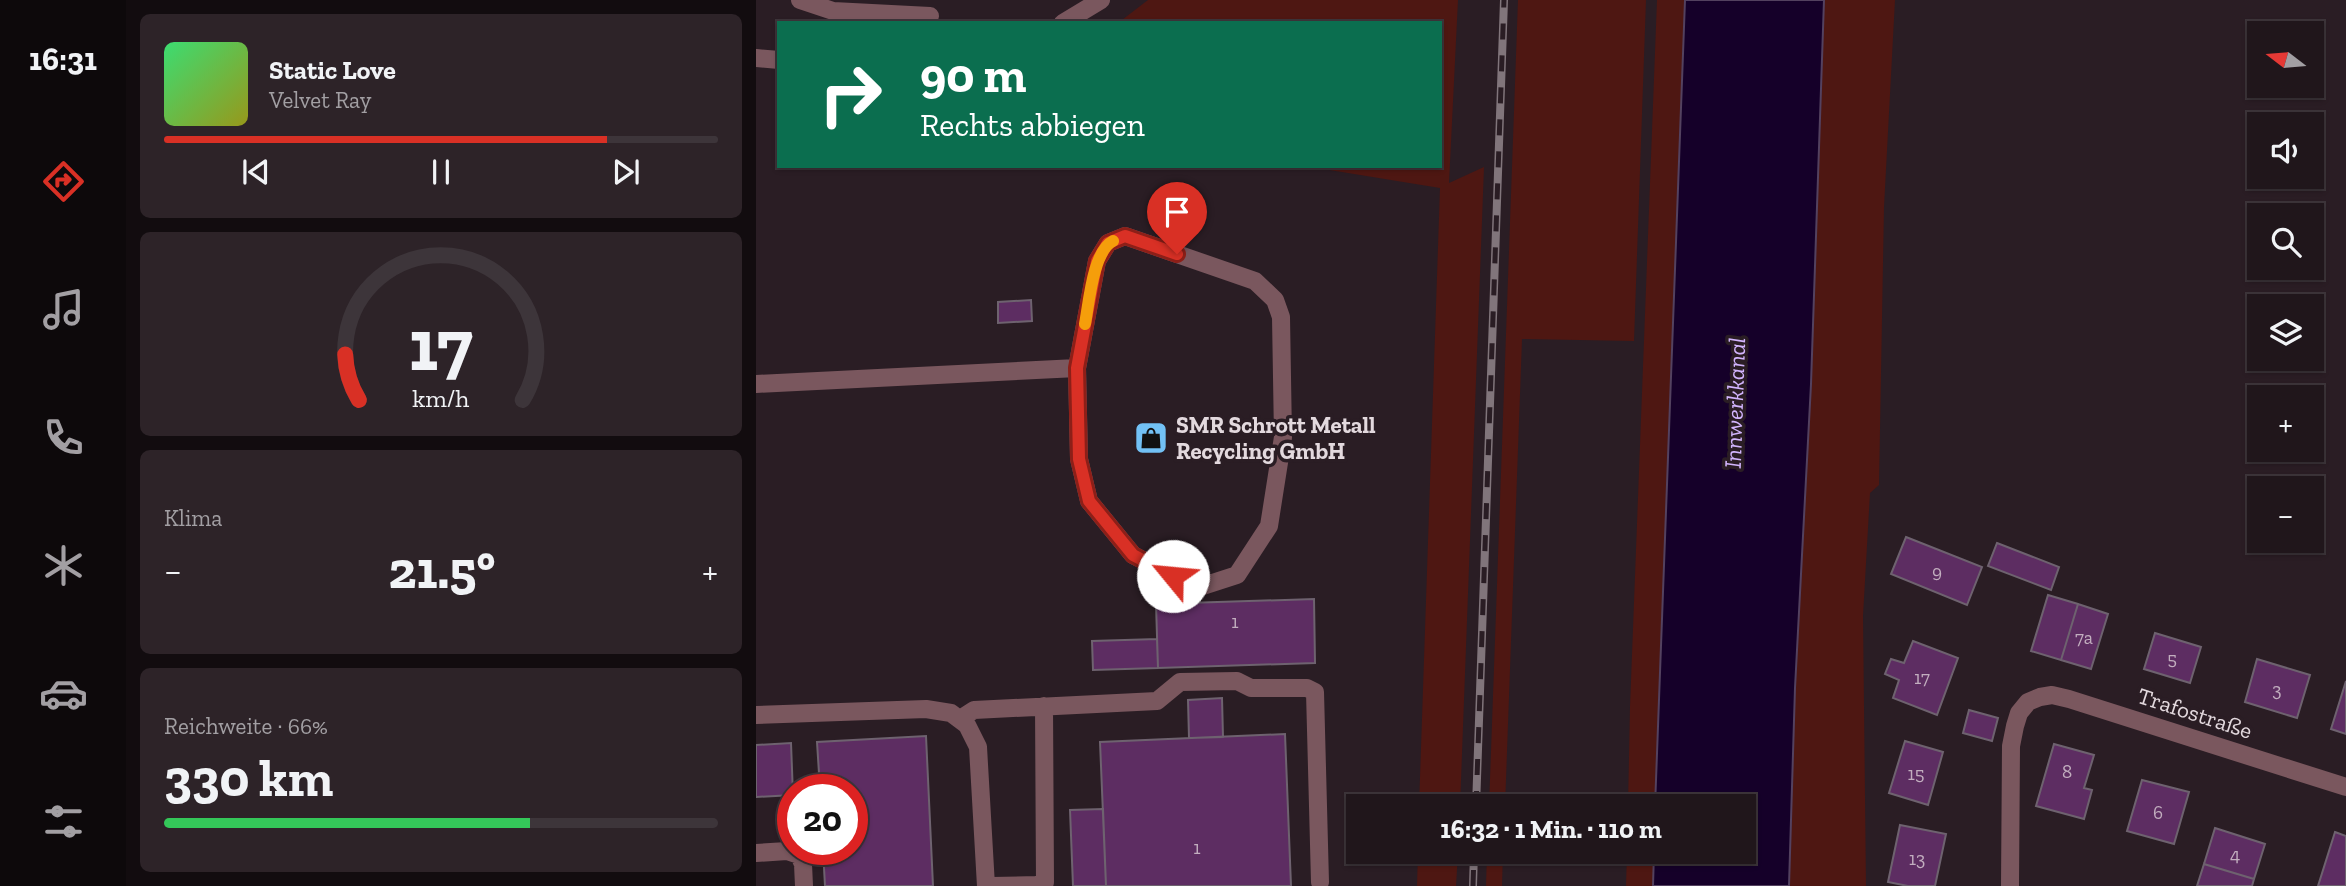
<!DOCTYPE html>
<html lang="de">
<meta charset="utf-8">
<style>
body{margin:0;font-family:"Zilla Slab",serif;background:#2d2328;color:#f1f3f6;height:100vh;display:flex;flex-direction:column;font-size:26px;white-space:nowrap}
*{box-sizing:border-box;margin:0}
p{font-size:23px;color:#a29fa3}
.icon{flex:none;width:38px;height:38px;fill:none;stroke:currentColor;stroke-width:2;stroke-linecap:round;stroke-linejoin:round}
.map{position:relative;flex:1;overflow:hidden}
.side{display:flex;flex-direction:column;gap:14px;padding:14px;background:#120c0f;width:630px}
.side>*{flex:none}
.guide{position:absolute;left:21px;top:21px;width:665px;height:147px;border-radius:0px;box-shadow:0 2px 5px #0004,0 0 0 2px #3d353a;background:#0b6e4f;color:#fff;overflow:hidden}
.needle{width:46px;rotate:286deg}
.buttons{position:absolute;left:1491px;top:21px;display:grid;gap:14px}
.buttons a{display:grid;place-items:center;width:77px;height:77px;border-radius:0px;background:#20161b;box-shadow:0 2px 5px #0004,0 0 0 2px #3d353a;font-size:35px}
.speed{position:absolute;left:21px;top:774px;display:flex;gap:14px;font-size:35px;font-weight:700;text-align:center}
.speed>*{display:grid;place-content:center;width:91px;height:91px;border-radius:50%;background:#20161b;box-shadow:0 2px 5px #0004,0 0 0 2px #3d353a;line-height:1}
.speed .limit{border:10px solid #d22;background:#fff;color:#111}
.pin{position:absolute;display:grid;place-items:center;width:60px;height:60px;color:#fff;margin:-72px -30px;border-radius:50% 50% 50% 0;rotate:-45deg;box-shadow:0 0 7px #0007}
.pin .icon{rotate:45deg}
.me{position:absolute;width:77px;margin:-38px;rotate:298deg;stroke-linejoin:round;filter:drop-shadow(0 0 5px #0008)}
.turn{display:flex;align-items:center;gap:24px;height:147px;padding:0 28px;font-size:32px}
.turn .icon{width:91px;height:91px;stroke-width:2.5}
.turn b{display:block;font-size:49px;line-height:60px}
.big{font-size:52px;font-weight:700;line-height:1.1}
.side .widget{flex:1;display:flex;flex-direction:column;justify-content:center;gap:10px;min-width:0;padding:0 24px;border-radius:10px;background:#2d2328}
.side .dial{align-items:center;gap:0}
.dial svg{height:182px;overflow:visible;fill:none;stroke:#3d353a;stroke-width:7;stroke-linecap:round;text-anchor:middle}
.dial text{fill:#f1f3f6;stroke:none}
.song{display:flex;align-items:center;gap:21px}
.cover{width:84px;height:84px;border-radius:10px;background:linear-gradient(135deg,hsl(140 70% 55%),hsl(60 70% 35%))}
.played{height:7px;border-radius:4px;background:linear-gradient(90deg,#d93025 80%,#3d353a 80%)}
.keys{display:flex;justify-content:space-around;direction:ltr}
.heat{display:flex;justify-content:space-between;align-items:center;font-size:38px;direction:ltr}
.charge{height:10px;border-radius:5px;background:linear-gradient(90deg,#34c759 66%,#3d353a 0)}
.trip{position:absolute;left:590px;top:794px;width:410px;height:70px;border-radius:0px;background:#20161b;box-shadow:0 2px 5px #0004,0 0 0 2px #3d353a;font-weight:700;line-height:70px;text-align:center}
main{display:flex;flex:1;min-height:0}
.tab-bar{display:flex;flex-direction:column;width:126px;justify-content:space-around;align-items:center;background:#0d090b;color:#a29fa3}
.tab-bar .icon{width:49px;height:49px}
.tab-bar .current{color:#d93025}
.tab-bar b{font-size:32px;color:#f1f3f6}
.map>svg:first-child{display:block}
.green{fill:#4e1712}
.water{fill:#150029;stroke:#53415f;stroke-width:2}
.building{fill:#5d2d62;stroke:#6e626f;stroke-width:2}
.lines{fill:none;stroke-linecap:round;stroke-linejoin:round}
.minor{stroke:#7a575e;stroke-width:18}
.rail-casing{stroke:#81757b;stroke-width:8}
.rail{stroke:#2a1d24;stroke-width:5;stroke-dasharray:16;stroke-linecap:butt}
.route-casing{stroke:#8d1f18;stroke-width:18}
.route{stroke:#d93025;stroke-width:12}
.slow{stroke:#f59e0b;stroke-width:12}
.labels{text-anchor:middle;stroke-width:7;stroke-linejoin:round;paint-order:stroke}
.number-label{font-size:19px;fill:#c2aebf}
.poi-label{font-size:23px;font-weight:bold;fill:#e3d9de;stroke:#2a1d24;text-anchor:start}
.street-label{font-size:23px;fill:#e3d9de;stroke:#2a1d24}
.water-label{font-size:24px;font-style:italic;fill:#d2b4fd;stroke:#2a1d24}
</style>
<main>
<nav class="tab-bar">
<b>16:31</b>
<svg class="icon current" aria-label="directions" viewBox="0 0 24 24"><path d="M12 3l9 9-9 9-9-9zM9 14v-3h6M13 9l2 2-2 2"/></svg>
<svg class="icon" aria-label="music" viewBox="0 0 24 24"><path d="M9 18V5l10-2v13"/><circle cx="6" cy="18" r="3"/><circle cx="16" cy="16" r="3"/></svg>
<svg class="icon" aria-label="phone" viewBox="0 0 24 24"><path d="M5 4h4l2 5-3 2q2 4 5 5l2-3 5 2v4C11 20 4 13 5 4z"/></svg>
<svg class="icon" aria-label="climate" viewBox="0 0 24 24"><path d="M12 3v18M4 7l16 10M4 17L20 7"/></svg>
<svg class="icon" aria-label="car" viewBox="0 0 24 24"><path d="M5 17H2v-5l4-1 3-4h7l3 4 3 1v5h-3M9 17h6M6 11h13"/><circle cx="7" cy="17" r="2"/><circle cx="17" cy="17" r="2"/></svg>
<svg class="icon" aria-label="filters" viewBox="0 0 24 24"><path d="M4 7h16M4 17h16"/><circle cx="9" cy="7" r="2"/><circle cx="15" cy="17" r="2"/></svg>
</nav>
<section class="side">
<div class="widget">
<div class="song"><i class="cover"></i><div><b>Static Love</b><p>Velvet Ray</p></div></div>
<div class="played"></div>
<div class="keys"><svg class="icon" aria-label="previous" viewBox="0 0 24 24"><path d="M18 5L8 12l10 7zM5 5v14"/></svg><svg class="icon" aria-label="pause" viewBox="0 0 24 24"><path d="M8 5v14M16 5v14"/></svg><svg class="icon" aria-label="next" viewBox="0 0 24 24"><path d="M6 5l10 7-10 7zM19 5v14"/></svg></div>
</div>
<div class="widget dial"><svg viewBox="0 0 100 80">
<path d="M14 69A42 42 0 1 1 86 69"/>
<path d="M14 69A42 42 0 0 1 8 49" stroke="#d93025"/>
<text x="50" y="56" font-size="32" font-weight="700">17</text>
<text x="50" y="72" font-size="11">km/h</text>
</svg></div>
<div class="widget"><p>Klima</p>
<div class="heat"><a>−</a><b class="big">21.5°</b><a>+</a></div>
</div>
<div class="widget"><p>Reichweite · 66%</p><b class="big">330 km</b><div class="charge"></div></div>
</section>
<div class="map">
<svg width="1590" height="886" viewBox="0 0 1590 886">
<rect width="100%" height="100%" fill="#2a1d24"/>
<path class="green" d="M392 0H702L693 183 728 167 704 807H663L684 188 549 166H684V23H362Z
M762 0H890L878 341 766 339 749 807H733Z
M901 0H929L899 807H872L874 707Z
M1068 0H1139L1128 207 1123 485 1114 493 1107 616 1110 886H1033L1039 688 1055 384Z
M662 852H702L700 886H661Z
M731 852H747L746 886H730Z
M871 852H898L897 886H870Z"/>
<path class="water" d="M929 0H1068L1055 384 1039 688 1033 886H897L898 852H987V807H899Z"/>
<path class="building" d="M275 300 276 321 242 323V302Z
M1150 537 1226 567 1211 605 1135 574Z
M1241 543 1303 567 1295 590 1232 566Z
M1292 595 1322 604 1305 660 1275 651Z
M558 599 559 663 402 668 400 604Z
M1322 604 1352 614 1335 669 1305 660Z
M1399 633 1445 647 1434 683 1388 669Z
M401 639 402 668 337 670 336 641Z
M1157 641 1202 658 1181 715 1137 698 1143 680 1129 674 1135 659 1148 663Z
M1501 659 1554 675 1541 718 1489 702Z
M1590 681V734L1575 729Z
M466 698 467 737 433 738 432 700Z
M1213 710 1242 718 1236 741 1207 733Z
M529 734 535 886H350L344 742Z
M170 736 177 886H69L67 849H96V789H64L61 742Z
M1149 741 1187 752 1172 805 1133 793Z
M35 743 37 795 0 797V745Z
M1298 744 1338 755 1328 788 1336 790 1328 819 1280 806Z
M1386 780 1433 792 1418 844 1371 831Z
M347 809 350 886H317L314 810Z
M1144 825 1190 834 1179 886H1152L1132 882Z
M1459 828 1509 844 1498 879 1448 864Z
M1579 832 1590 836V886H1562Z
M1448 864 1498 879 1496 886H1441Z"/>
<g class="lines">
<path class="minor" d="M44 0 77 11 174 16
M307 23 345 0
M0 58 23 60
M369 236 499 281 519 300 525 317 527 437 513 526 481 575 447 586 417 576 377 555 333 501 323 459 321 368 341 261 352 243Z
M0 384 321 368
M0 715 170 709 195 713 211 725 222 747 230 886
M204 719 218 710 401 701 424 682 481 681 495 688H551L559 692 564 882
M0 853 31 851 43 855 47 864 48 886
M236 886 281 885 289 882 288 706
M1254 886 1255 746 1259 726 1263 713 1272 702 1284 697 1296 695 1313 699 1590 787"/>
<defs>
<path id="rail" d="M720 807 748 0
M717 886 718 852"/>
</defs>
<use href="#rail" class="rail-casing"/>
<use href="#rail" class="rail"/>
</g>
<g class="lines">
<defs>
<path id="route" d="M417 576 377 555 333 501 323 459 321 368 341 261 352 243 369 236 421 254"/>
</defs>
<use href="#route" class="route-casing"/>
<use href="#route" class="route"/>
<path class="slow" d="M329 324C333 303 337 251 357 241"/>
</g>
<defs>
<symbol id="shop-square" viewBox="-11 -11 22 22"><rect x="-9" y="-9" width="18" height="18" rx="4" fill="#72c1f5" stroke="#2a1d24"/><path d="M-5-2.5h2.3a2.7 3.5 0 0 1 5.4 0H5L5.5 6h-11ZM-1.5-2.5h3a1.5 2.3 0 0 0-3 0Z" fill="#111"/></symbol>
</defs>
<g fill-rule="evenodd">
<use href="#shop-square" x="376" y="419" width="38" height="38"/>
</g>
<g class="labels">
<g class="number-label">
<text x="1181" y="578">9</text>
<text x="479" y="628">1</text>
<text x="1328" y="644">7a</text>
<text x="1416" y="665">5</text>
<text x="1166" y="684">17</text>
<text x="1521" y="696">3</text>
<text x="1311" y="778">8</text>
<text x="1160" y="780">15</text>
<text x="1402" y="819">6</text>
<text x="441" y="854">1</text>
<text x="1479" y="861">4</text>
<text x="1161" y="865">13</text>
</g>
<g class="poi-label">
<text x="420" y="433">SMR Schrott Metall<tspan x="420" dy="26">Recycling GmbH</tspan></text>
</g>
<g class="street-label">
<text transform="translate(1439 713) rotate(18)" y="8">Trafostraße</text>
</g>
<g class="water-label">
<text transform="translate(979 403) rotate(-88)" y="8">Innwerkkanal</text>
</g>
</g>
</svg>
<div class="buttons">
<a><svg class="needle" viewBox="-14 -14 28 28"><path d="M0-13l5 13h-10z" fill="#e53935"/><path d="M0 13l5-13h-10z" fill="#a29fa3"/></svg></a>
<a><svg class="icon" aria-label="sound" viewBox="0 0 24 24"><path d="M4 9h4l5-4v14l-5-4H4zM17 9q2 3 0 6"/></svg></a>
<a><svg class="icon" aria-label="search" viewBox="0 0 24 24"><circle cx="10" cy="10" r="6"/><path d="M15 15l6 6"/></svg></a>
<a><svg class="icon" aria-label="layers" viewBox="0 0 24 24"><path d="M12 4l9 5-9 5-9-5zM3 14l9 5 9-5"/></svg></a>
<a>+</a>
<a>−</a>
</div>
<div class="speed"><div class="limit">20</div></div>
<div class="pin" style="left:421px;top:254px;background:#d93025"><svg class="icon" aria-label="arrive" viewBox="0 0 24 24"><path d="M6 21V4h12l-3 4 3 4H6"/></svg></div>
<svg class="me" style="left:417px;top:576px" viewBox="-20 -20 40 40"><circle r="19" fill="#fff"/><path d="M0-13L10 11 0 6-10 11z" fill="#d93025"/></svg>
<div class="trip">16:32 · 1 Min. · 110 m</div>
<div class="guide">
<div class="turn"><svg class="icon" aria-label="right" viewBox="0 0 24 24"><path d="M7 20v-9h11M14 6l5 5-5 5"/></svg><div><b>90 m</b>Rechts abbiegen</div></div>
</div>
</div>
</main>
